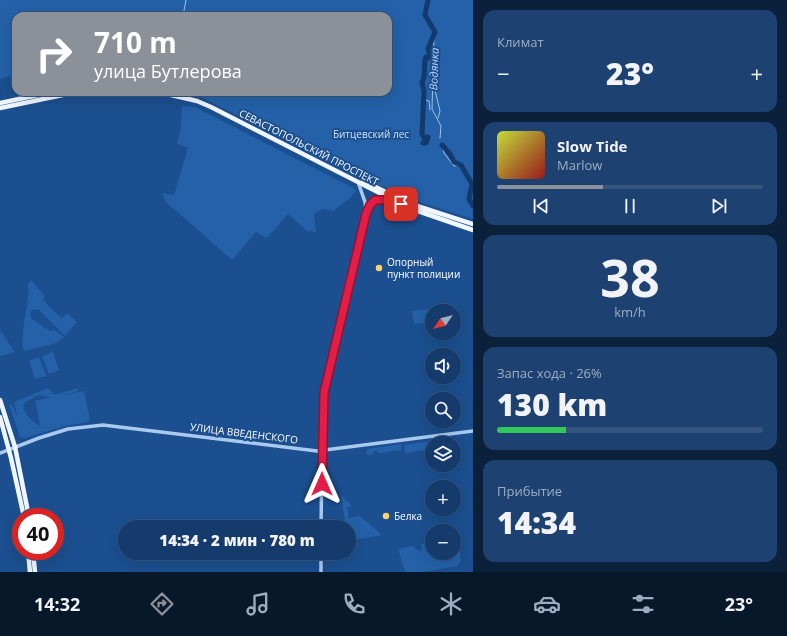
<!DOCTYPE html>
<html lang="ru">
<meta charset="utf-8">
<style>
body{margin:0;font-family:"Open Sans",sans-serif;background:#1d4271;color:#f1f3f6;height:100vh;display:flex;flex-direction:column;font-size:15px;white-space:nowrap}
*{box-sizing:border-box;margin:0}
p{font-size:13px;color:#9dadc1}
.icon{flex:none;width:22px;height:22px;fill:none;stroke:currentColor;stroke-width:2;stroke-linecap:round;stroke-linejoin:round}
.map{position:relative;flex:1;overflow:hidden}
.sheet{display:flex;flex-direction:column;gap:10px;padding:10px;background:#0b203b;width:314px}
.sheet>*{flex:none}
.hud{position:absolute;left:12px;top:12px;width:380px;height:84px;border-radius:12px;box-shadow:0 4px 16px #0002,0 0 0 1px #33557e;background:#8c9099;color:#fff;overflow:hidden}
.needle{width:26px;rotate:235deg}
.controls{position:absolute;left:425px;top:304px;display:grid;gap:8px}
.controls a{display:grid;place-items:center;width:36px;height:36px;border-radius:50%;background:#143b6b;box-shadow:0 4px 16px #0002,0 0 0 1px #33557e;font-size:20px}
.speed{position:absolute;left:12px;top:508px;display:flex;gap:8px;font-size:20px;font-weight:700;text-align:center}
.speed>*{display:grid;place-content:center;width:52px;height:52px;border-radius:50%;background:#143b6b;box-shadow:0 4px 16px #0002,0 0 0 1px #33557e;line-height:1}
.speed .limit{border:6px solid #d22;background:#fff;color:#111}
.pin{position:absolute;display:grid;place-items:center;width:34px;height:34px;color:#fff;margin:-17px;border-radius:8px;box-shadow:0 2px 6px #0006}
.me{position:absolute;width:44px;margin:-22px;rotate:0deg;stroke-linejoin:round;filter:drop-shadow(0 0 3px #0008)}
.turn{display:flex;align-items:center;gap:14px;height:84px;padding:0 16px;font-size:18px}
.turn .icon{width:52px;height:52px;stroke-width:2.5}
.turn b{display:block;font-size:28px;line-height:34px}
.big{font-size:30px;font-weight:800;line-height:1.1}
.sheet .widget{flex:1;display:flex;flex-direction:column;justify-content:center;gap:6px;min-width:0;padding:0 14px;border-radius:12px;background:#1d4271}
.sheet .dial{align-items:center;gap:0}
.dial b{font-size:52px;line-height:1}
.song{display:flex;align-items:center;gap:12px}
.cover{width:48px;height:48px;border-radius:6px;background:linear-gradient(135deg,hsl(70 70% 55%),hsl(0 70% 35%))}
.played{height:4px;border-radius:2px;background:linear-gradient(90deg,#8c9099 40%,#33557e 40%)}
.keys{display:flex;justify-content:space-around;direction:ltr}
.heat{display:flex;justify-content:space-between;align-items:center;font-size:22px;direction:ltr}
.charge{height:6px;border-radius:3px;background:linear-gradient(90deg,#34c759 26%,#33557e 0)}
.trip{position:absolute;left:118px;top:520px;width:238px;height:40px;border-radius:20px;background:#143b6b;box-shadow:0 4px 16px #0002,0 0 0 1px #33557e;font-weight:800;line-height:40px;text-align:center}
.menu{display:flex;height:64px;justify-content:space-around;align-items:center;background:#08182b;color:#9dadc1}
.menu .icon{width:28px;height:28px}
.menu .active{color:#8c9099}
.menu b{font-size:18px;color:#f1f3f6}
main{display:flex;flex:1;min-height:0}
.map>svg:first-child{display:block}
.green{fill:#2461a8;fill-rule:evenodd}
.lines{fill:none;stroke-linecap:round;stroke-linejoin:round}
.stream{stroke:#9cc4f0;stroke-width:1}
.river{stroke:#123a6d;stroke-width:5}
.minor{stroke:#a9c9ee;stroke-width:3.5}
.major{stroke:#f0f6ff;stroke-width:4.5}
.route-casing{stroke:#92132f;stroke-width:10}
.route{stroke:#e11d48;stroke-width:7}
.poi-dot{fill:#ffd166;stroke:#1b4f8f;stroke-width:1.5}
.labels{text-anchor:middle;stroke-width:4;stroke-linejoin:round;paint-order:stroke}
.park-label{font-size:10px;fill:#cfe3fa;stroke:#1b4f8f}
.street-label{font-size:10px;fill:#fff;stroke:#1b4f8f}
.poi-label{font-size:10px;fill:#fff;stroke:#1b4f8f;text-anchor:start}
.water-label{font-size:11px;font-style:italic;fill:#b5d3f5;stroke:#1b4f8f}
</style>
<main>
<div class="map">
<svg width="473" height="572" viewBox="0 0 473 572">
<rect width="100%" height="100%" fill="#1b4f8f"/>
<path class="green" d="M0 0H473V219L413 200 393 190 368 181 197 95 186 92H388V16H16V76L14 75 0 79Z
M182 106 195 107 357 190 351 197 333 211 323 209 314 214 316 232 307 231 288 214 267 238 256 232 232 260 166 202 162 193 174 195 188 148 177 144 181 128Z
M31 280 45 296 42 301 44 300 49 307 62 318 67 313 77 322 65 336 39 310 33 309 30 312 31 318 50 331 54 330 64 337C52 348 39 346 24 351 18 337 33 290 27 285Z
M444 307V311H432V322L414 324 412 311Z
M0 330 15 352 0 356Z
M53 352 59 370 49 374 42 356Z
M39 357 46 376 35 379 29 361Z
M48 388 54 395 78 388V391L63 395 84 391 90 420 88 422 65 426 25 438 20 437 9 404 12 405 18 418 14 402ZM39 395 51 397 35 401 40 425H38L28 417 23 408 25 402Z
M438 440V443H432V449L405 453 404 445Z
M401 444 402 450 378 453 377 450 373 451V454L367 455 366 453 368 449Z
M341 495 352 506 347 507 349 518 360 516 382 535 349 541V527H346Z
M458 539 461 562 458 563V566L423 572H405L398 549 412 546 421 552 422 544 432 543V553H436L437 556 439 553H454V541Z"/>
<g class="lines">
<path class="stream" d="M183 16 186 0
M434 36 432 109 441 126 440 138
M434 86 440 111 438 118
M423 99 429 101 430 110
M442 145 444 153 454 166 461 165"/>
<path class="river" d="M423 143H426L428 137 424 138 422 134 424 91 422 82 424 78 425 59 426 57 428 58 430 55 428 49 435 32 425 15 428 0
M442 145 450 154 454 162 461 165 472 184 469 199 473 206"/>
<path class="minor" d="M358 182 365 202 366 212
M0 453 39 438 68 429 103 425 317 451 473 431
M321 527 323 393 366 213 370 205 375 200H392
M321 572V553"/>
<path class="major" d="M158 92 197 101 211 107 409 208 473 230
M0 103 52 92
M0 108 77 92
M363 181 411 204 473 224
M0 400 15 447 29 517
M0 417 11 458 24 517
M28 551 30 572
M33 551 35 572"/>
</g>
<g class="lines">
<defs>
<path id="route" d="M322 484 324 393 366 214 370 205 375 200H393L401 204"/>
</defs>
<use href="#route" class="route-casing"/>
<use href="#route" class="route"/>
</g>
<g class="poi-dot">
<circle cx="379" cy="268" r="4"/>
<circle cx="386" cy="516" r="4"/>
</g>
<g class="labels">
<g class="park-label">
<text x="371" y="138">Битцевский лес</text>
</g>
<g class="street-label">
<text transform="translate(309 147) rotate(27)" y="4">СЕВАСТОПОЛЬСКИЙ ПРОСПЕКТ</text>
<text transform="translate(244 433) rotate(7)" y="4">УЛИЦА ВВЕДЕНСКОГО</text>
</g>
<g class="poi-label">
<text x="387" y="266">Опорный<tspan x="387" dy="12">пункт полиции</tspan></text>
<text x="394" y="520">Белка</text>
</g>
<g class="water-label">
<text transform="translate(434 69) rotate(-88)" y="4">Водянка</text>
</g>
</g>
</svg>
<div class="controls">
<a><svg class="needle" viewBox="-14 -14 28 28"><path d="M0-13l5 13h-10z" fill="#e53935"/><path d="M0 13l5-13h-10z" fill="#9dadc1"/></svg></a>
<a><svg class="icon" aria-label="sound" viewBox="0 0 24 24"><path d="M4 9h4l5-4v14l-5-4H4zM17 9q2 3 0 6"/></svg></a>
<a><svg class="icon" aria-label="search" viewBox="0 0 24 24"><circle cx="10" cy="10" r="6"/><path d="M15 15l6 6"/></svg></a>
<a><svg class="icon" aria-label="layers" viewBox="0 0 24 24"><path d="M12 4l9 5-9 5-9-5zM3 14l9 5 9-5"/></svg></a>
<a>+</a>
<a>−</a>
</div>
<div class="speed"><div class="limit">40</div></div>
<div class="pin" style="left:401px;top:204px;background:#d93025"><svg class="icon" aria-label="arrive" viewBox="0 0 24 24"><path d="M6 21V4h12l-3 4 3 4H6"/></svg></div>
<svg class="me" style="left:322px;top:484px" viewBox="-20 -20 40 40"><path d="M0-17L14 15 0 8-14 15z" fill="#e11d48" stroke="#fff" stroke-width="4"/></svg>
<div class="trip">14:34 · 2 мин · 780 m</div>
<div class="hud">
<div class="turn"><svg class="icon" aria-label="right" viewBox="0 0 24 24"><path d="M7 20v-9h11M14 6l5 5-5 5"/></svg><div><b>710 m</b>улица Бутлерова</div></div>
</div>
</div>
<section class="sheet">
<div class="widget"><p>Климат</p>
<div class="heat"><a>−</a><b class="big">23°</b><a>+</a></div>
</div>
<div class="widget">
<div class="song"><i class="cover"></i><div><b>Slow Tide</b><p>Marlow</p></div></div>
<div class="played"></div>
<div class="keys"><svg class="icon" aria-label="previous" viewBox="0 0 24 24"><path d="M18 5L8 12l10 7zM5 5v14"/></svg><svg class="icon" aria-label="pause" viewBox="0 0 24 24"><path d="M8 5v14M16 5v14"/></svg><svg class="icon" aria-label="next" viewBox="0 0 24 24"><path d="M6 5l10 7-10 7zM19 5v14"/></svg></div>
</div>
<div class="widget dial"><b>38</b><p>km/h</p></div>
<div class="widget"><p>Запас хода · 26%</p><b class="big">130 km</b><div class="charge"></div></div>
<div class="widget"><p>Прибытие</p><b class="big">14:34</b></div>
</section>
</main>
<nav class="menu">
<b>14:32</b>
<svg class="icon active" aria-label="directions" viewBox="0 0 24 24"><path d="M12 3l9 9-9 9-9-9zM9 14v-3h6M13 9l2 2-2 2"/></svg>
<svg class="icon" aria-label="music" viewBox="0 0 24 24"><path d="M9 18V5l10-2v13"/><circle cx="6" cy="18" r="3"/><circle cx="16" cy="16" r="3"/></svg>
<svg class="icon" aria-label="phone" viewBox="0 0 24 24"><path d="M5 4h4l2 5-3 2q2 4 5 5l2-3 5 2v4C11 20 4 13 5 4z"/></svg>
<svg class="icon" aria-label="climate" viewBox="0 0 24 24"><path d="M12 3v18M4 7l16 10M4 17L20 7"/></svg>
<svg class="icon" aria-label="car" viewBox="0 0 24 24"><path d="M5 17H2v-5l4-1 3-4h7l3 4 3 1v5h-3M9 17h6M6 11h13"/><circle cx="7" cy="17" r="2"/><circle cx="17" cy="17" r="2"/></svg>
<svg class="icon" aria-label="filters" viewBox="0 0 24 24"><path d="M4 7h16M4 17h16"/><circle cx="9" cy="7" r="2"/><circle cx="15" cy="17" r="2"/></svg>
<b>23°</b>
</nav>
